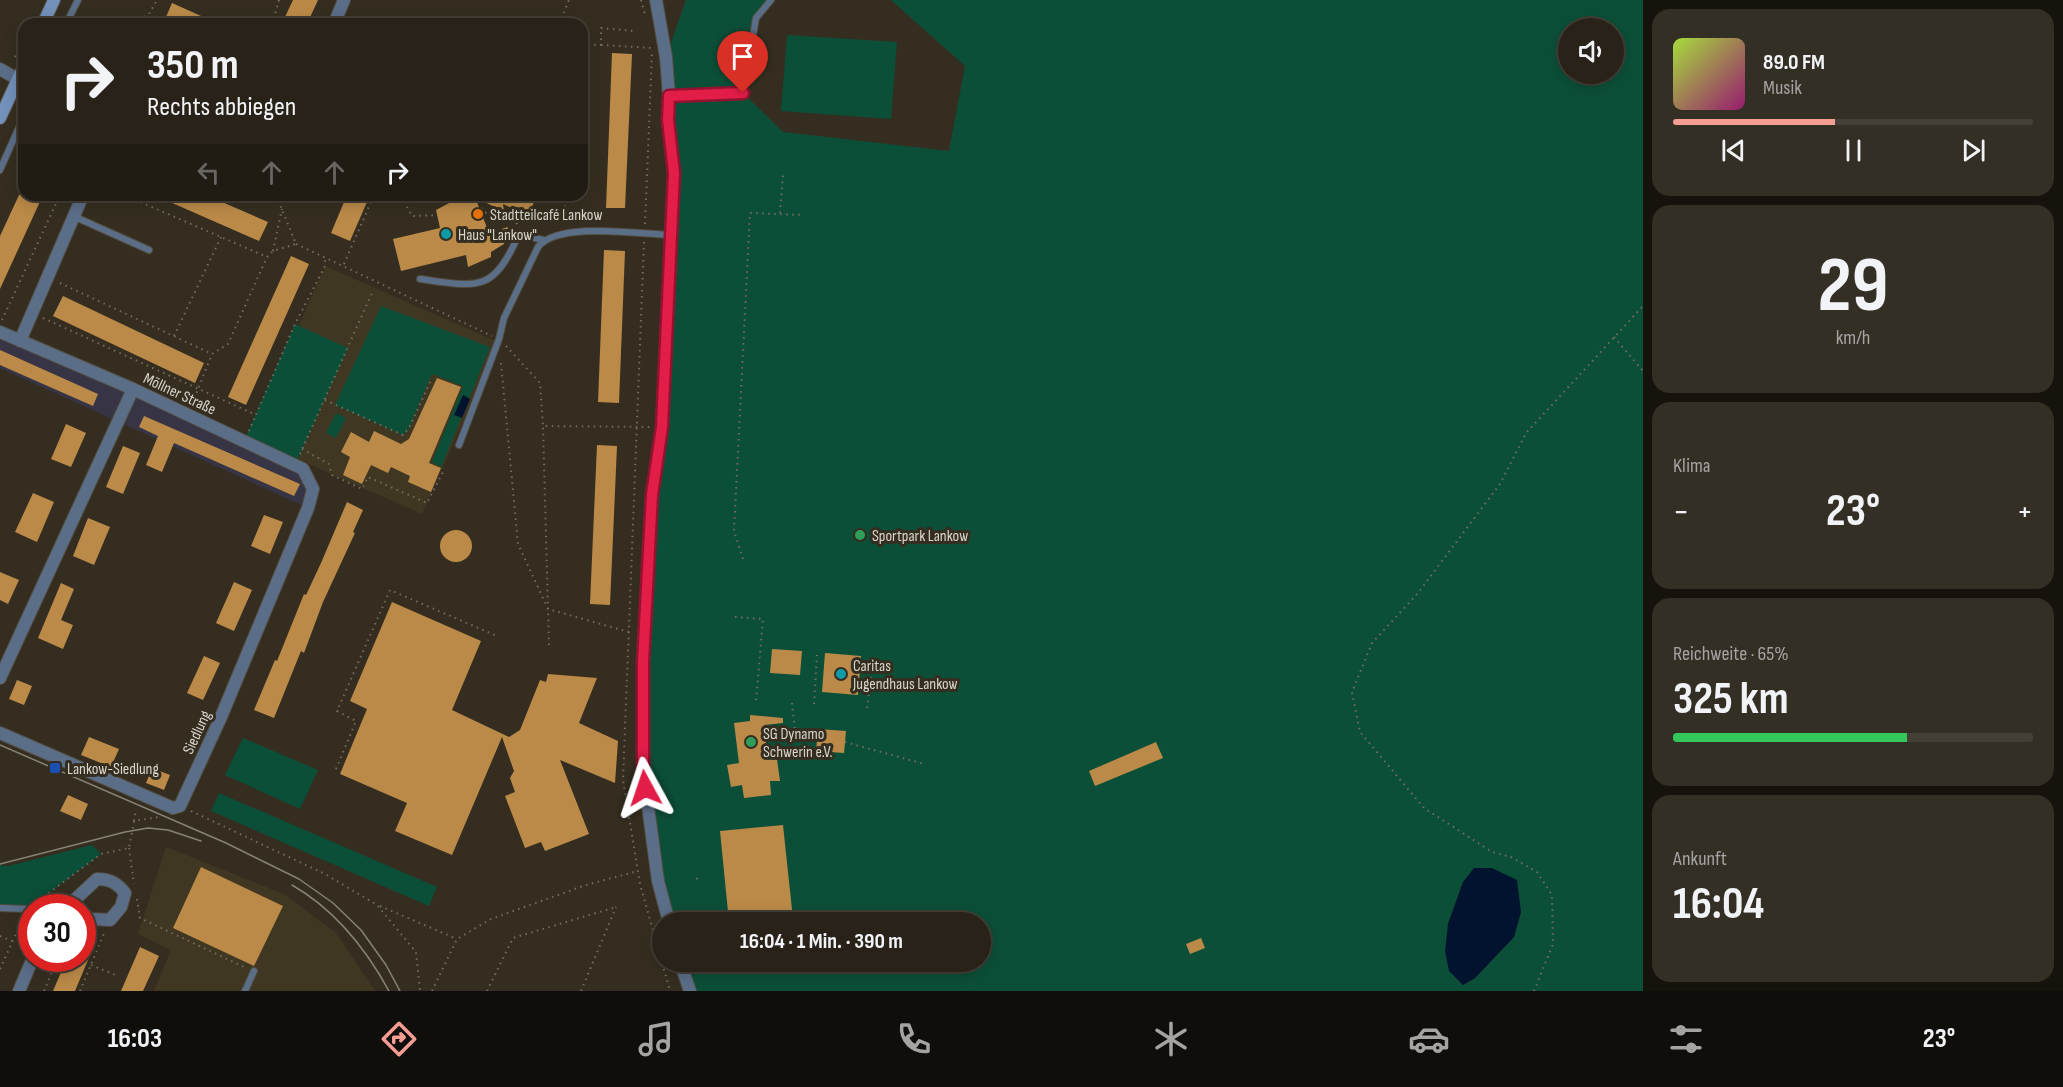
<!DOCTYPE html>
<html lang="de">
<meta charset="utf-8">
<style>
body{margin:0;font-family:"Sofia Sans Condensed",sans-serif;background:#342f25;color:#f1f3f6;height:100vh;display:flex;flex-direction:column;font-size:22px;white-space:nowrap}
*{box-sizing:border-box;margin:0}
p{font-size:20px;color:#a5a4a2}
.icon{flex:none;width:33px;height:33px;fill:none;stroke:currentColor;stroke-width:2;stroke-linecap:round;stroke-linejoin:round}
.map{position:relative;flex:1;overflow:hidden}
.sheet{display:flex;flex-direction:column;gap:9px;padding:9px;background:#16130d;width:420px}
.sheet>*{flex:none}
.banner{position:absolute;left:18px;top:18px;width:570px;height:183px;border-radius:18px;box-shadow:0 3px 15px #0003,0 0 0 2px #443f37;background:#282218;color:#f1f3f6;overflow:hidden}
.buttons{position:absolute;left:1558px;top:18px;display:grid;gap:12px}
.buttons a{display:grid;place-items:center;width:66px;height:66px;border-radius:50%;background:#282218;box-shadow:0 3px 15px #0003,0 0 0 2px #443f37;font-size:30px}
.speed{position:absolute;left:18px;top:894px;display:flex;gap:12px;font-size:30px;font-weight:700;text-align:center}
.speed>*{display:grid;place-content:center;width:78px;height:78px;border-radius:50%;background:#282218;box-shadow:0 3px 15px #0003,0 0 0 2px #443f37;line-height:1}
.speed .limit{border:9px solid #d22;background:#fff;color:#111}
.pin{position:absolute;display:grid;place-items:center;width:51px;height:51px;color:#fff;margin:-62px -26px;border-radius:50% 50% 50% 0;rotate:-45deg;box-shadow:0 0 6px #0007}
.pin .icon{rotate:45deg}
.me{position:absolute;width:66px;margin:-33px;rotate:355deg;stroke-linejoin:round;filter:drop-shadow(0 0 4px #0008)}
.turn{display:flex;align-items:center;gap:21px;height:126px;padding:0 30px;font-size:27px}
.turn .icon{width:78px;height:78px;stroke-width:2.5}
.turn b{display:block;font-size:42px;line-height:51px}
.lanes{display:flex;align-items:center;height:57px;padding:0 30px;background:#0003;justify-content:center;gap:30px;direction:ltr}
.lanes .off{opacity:.35}
.big{font-size:45px;font-weight:700;line-height:1.1}
.sheet .card{flex:1;display:flex;flex-direction:column;justify-content:center;gap:9px;min-width:0;padding:0 21px;border-radius:18px;background:#342f25}
.sheet .dial{align-items:center;gap:0}
.dial b{font-size:78px;line-height:1}
.song{display:flex;align-items:center;gap:18px}
.cover{width:72px;height:72px;border-radius:9px;background:linear-gradient(135deg,hsl(80 70% 55%),hsl(320 70% 35%))}
.played{height:6px;border-radius:3px;background:linear-gradient(90deg,#f59c93 45%,#443f37 45%)}
.keys{display:flex;justify-content:space-around;direction:ltr}
.heat{display:flex;justify-content:space-between;align-items:center;font-size:33px;direction:ltr}
.charge{height:9px;border-radius:4px;background:linear-gradient(90deg,#34c759 65%,#443f37 0)}
.trip{position:absolute;left:652px;top:912px;width:339px;height:60px;border-radius:30px;background:#282218;box-shadow:0 3px 15px #0003,0 0 0 2px #443f37;font-weight:700;line-height:60px;text-align:center}
.menu{display:flex;height:96px;justify-content:space-around;align-items:center;background:#100e0a;color:#a5a4a2}
.menu .icon{width:42px;height:42px}
.menu .on{color:#f59c93}
.menu b{font-size:27px;color:#f1f3f6}
main{display:flex;flex:1;min-height:0}
.map>svg:first-child{display:block}
.built{fill:#403722}
.industrial{fill:#373445}
.green{fill:#0c4f38;fill-rule:evenodd}
.water{fill:#01132e}
.building{fill:#bb8a48}
.lines{fill:none;stroke-linecap:round;stroke-linejoin:round}
.lane-casing{stroke:#524c3f;stroke-width:8}
.street-casing{stroke:#524c3f;stroke-width:14}
.secondary-casing{stroke:#524c3f;stroke-width:14}
.path{stroke:#736d61;stroke-width:2;stroke-dasharray:1.5 4.5;stroke-linecap:butt}
.lane{stroke:#5b6e88;stroke-width:6}
.street{stroke:#5b6e88;stroke-width:12}
.secondary{stroke:#7391ba;stroke-width:12}
.tram{stroke:#878276;stroke-width:1.5}
.route-casing{stroke:#92132f;stroke-width:15}
.route{stroke:#e11d48;stroke-width:10}
.food-dot{fill:#e8710a;stroke:#352e20;stroke-width:2}
.culture-dot{fill:#0f9aa8;stroke:#352e20;stroke-width:2}
.leisure-dot{fill:#2e9e5b;stroke:#352e20;stroke-width:2}
.transit-dot{fill:#1a4fb4;stroke:#352e20;stroke-width:2}
.labels{text-anchor:middle;stroke-width:6;stroke-linejoin:round;paint-order:stroke}
.poi-label{font-size:16px;fill:#d8d5cb;stroke:#352e20;text-anchor:start}
.street-label{font-size:16px;fill:#d8d5cb;stroke:#352e20}
</style>
<main>
<div class="map">
<svg width="1643" height="991" viewBox="0 0 1643 991">
<rect width="100%" height="100%" fill="#352e20"/>
<path class="built" d="M325 266 498 342 422 514 250 438Z
M166 847 286 895 336 933 375 991H154L171 950 138 934Z"/>
<path class="industrial" d="M0 332 295 465 313 489 308 508 0 368Z"/>
<path class="green" d="M686 0H771L756 18 743 93 783 132 949 151 965 66 891 0H1643V991H690L680 962H981V922H669L643 769 671 235 666 57ZM1569 28H1614V74H1569ZM1463 882 1514 937 1475 978 1463 985 1448 924Z
M787 35 897 42 891 119 781 111Z
M381 306 490 347 441 467 432 462 463 386 432 374 409 428 403 435 335 405Z
M295 324 348 348 295 465 244 441Z
M336 413 346 418 336 438 326 433Z
M243 738 318 770 300 809 225 775Z
M219 793 437 887 429 906 211 811Z
M92 845 101 854 27 909 0 908V865L8 866Z"/>
<path class="water" d="M463 395 470 399 462 418 454 415Z
M1474 868H1492L1517 880 1521 912 1514 937 1475 978 1463 985 1449 971 1445 951 1448 924 1463 882Z"/>
<path class="building" d="M293 0H318L307 24H302L285 17Z
M172 3 219 24H163Z
M612 53 632 54 625 208H606Z
M19 195H43L0 289V236Z
M154 195H206L268 222 259 241Z
M347 195H370L350 241 331 233Z
M449 195H537L528 216 503 204 504 212 475 197 489 233 508 227 504 244 491 252V257L468 267 466 255 401 271 393 239 440 228 436 210 453 201Z
M604 250 625 251 619 403 598 402Z
M291 256 309 264 246 405 228 397Z
M63 296 204 363 195 383 53 316Z
M0 350 98 394 93 406 0 365Z
M437 378 461 387 429 463 441 468 431 492 408 482 410 476 391 467 388 473 371 465 362 484 343 475 350 457 341 452 351 432 369 442 374 431 401 444 409 439Z
M144 416 300 484 294 496 174 443 162 472 146 465 158 436 139 427Z
M66 424 86 433 71 467 51 459Z
M597 445 617 446 610 605 590 604Z
M123 446 140 453 123 494 106 487Z
M33 493 54 502 37 542 15 532Z
M347 502 363 510 353 532 355 533 323 602 304 653 301 651 274 718 254 710 275 660 277 661 304 594 306 595 321 563Z
M264 515 283 522 270 554 251 546Z
M88 518 110 527 94 565 73 556Z
M440 546a16 16 0 1 1 32 0a16 16 0 1 1-32 0Z
M0 572 19 580 8 604 0 600Z
M234 582 252 590 234 631 216 623Z
M61 583 74 589 61 620 73 625 63 649 38 638Z
M392 602 481 641 452 710 509 737 520 730 540 680 546 682 548 674 597 678 579 723 618 741 615 783 560 760 589 834 545 851 541 842 525 848 505 796 515 792 510 778 514 771 502 737 452 855 395 831 407 803 340 774 367 709 350 701Z
M772 649 802 651 800 675 770 673Z
M825 653 861 656 858 695 822 692Z
M204 656 220 663 203 700 187 693Z
M17 680 32 686 24 705 9 699Z
M750 715 783 718V723L764 725 768 760 777 759 780 781H770L771 795 744 798 742 785 731 787 727 765 739 763 734 723 750 721Z
M818 729 846 731 844 753 816 751Z
M89 737 119 749 111 767 81 755Z
M1156 742 1163 758 1095 786 1089 771Z
M152 768 170 775 164 790 146 783Z
M68 795 88 804 81 820 60 811Z
M783 825 793 919 758 922H729L720 831Z
M201 867 283 906 254 966 173 928Z
M82 935 96 941 75 991H53L67 958H82Z
M1201 938 1205 948 1190 954 1186 944Z
M140 947 159 956 143 991H121Z"/>
<g class="lines">
<defs>
<path id="lane" d="M66 24 78 0
M669 96 743 93 756 18 771 0
M0 170 24 116
M73 216 149 250
M420 279C479 287 493 293 519 234L543 240
M459 445 499 339 504 318 538 247C558 221 639 234 671 235
M0 908 27 909 32 913
M245 991 254 971"/>
<path id="street" d="M656 0 666 57 669 96 668 120 674 173 662 427 652 495 643 662V769L658 881 669 922
M334 24 344 0
M0 69 24 83
M0 332 133 389 303 469 313 489 308 508 221 717 180 806 173 808 0 733
M20 341 83 195
M0 678 133 389
M66 908 97 879C110 879 117 883 125 893L121 907 110 920 91 919 82 915
M680 962 690 991
M19 991 33 958"/>
<path id="secondary" d="M43 24 54 0
M0 118 24 66"/>
</defs>
<use href="#lane" class="lane-casing"/>
<use href="#street" class="street-casing"/>
<use href="#secondary" class="secondary-casing"/>
<path class="path" d="M279 0 274 18 285 24
M641 0 645 15
M144 17 149 14 157 0
M559 24 569 0
M582 44 601 45V28L635 31
M601 45 652 48
M15 57 24 38
M124 195 267 257
M407 195 406 205 412 216 437 215
M559 195 573 222
M481 208 488 215 516 219 517 225
M780 213 783 174
M645 224 652 53
M644 242 623 780 640 884 670 991
M296 244 492 336
M273 251 282 209
M344 264 374 195
M60 283 212 354
M43 318 256 415
M2 320 60 195
M174 336 221 237
M1614 337 1643 371
M506 346 540 383 543 426
M501 363 518 544 548 609 549 645
M325 400 403 435 409 428 431 380
M192 404 212 354 228 344 267 257 273 251 296 244 276 195
M249 431 295 324 325 266V258
M302 449 329 464 332 475 362 489 368 477 427 503 443 472
M300 454 372 293
M743 559 734 531 750 213 803 215
M735 617 763 619 756 701
M629 632 548 609 543 426 650 427
M792 703 795 731 817 740
M814 704 817 655
M867 708 873 658
M845 742 924 764
M336 769 356 721 337 711 390 590 497 636
M191 811 325 874 377 905 416 952 420 991
M134 821 136 809
M129 848 134 884
M697 878 698 884
M137 899 140 918 244 967
M34 904 101 854 129 848 134 821 159 817
M380 906 457 939
M0 936 12 941
M91 965 118 976
M0 969 23 918
M44 991 58 958
M80 991 105 931
M432 991 457 939 491 919 586 885 638 871
M487 991 513 938 616 907
M581 991 616 907
M1534 991 1553 944 1552 895 1537 872 1511 857 1492 852 1424 808 1360 732 1352 692 1372 643 1418 593 1500 484 1526 433 1643 306"/>
<use href="#lane" class="lane"/>
<use href="#street" class="street"/>
<use href="#secondary" class="secondary"/>
<path class="tram" d="M0 745 226 843 299 879 333 903 361 930 386 965 400 991
M0 864 125 832 148 828 168 830 201 841
M292 885C334 909 366 949 389 991"/>
</g>
<g class="lines">
<defs>
<path id="route" d="M645 788 643 769V662L652 495 662 427 674 173 668 120 669 96 743 93"/>
</defs>
<use href="#route" class="route-casing"/>
<use href="#route" class="route"/>
</g>
<circle class="food-dot" cx="478" cy="214" r="6"/>
<g class="culture-dot">
<circle cx="446" cy="234" r="6"/>
<circle cx="841" cy="674" r="6"/>
</g>
<g class="leisure-dot">
<circle cx="860" cy="535" r="6"/>
<circle cx="751" cy="742" r="6"/>
</g>
<rect class="transit-dot" x="49" y="762" width="12" height="12" rx="3"/>
<g class="labels">
<g class="poi-label">
<text x="490" y="220">Stadtteilcafé Lankow</text>
<text x="458" y="240">Haus "Lankow"</text>
<text x="872" y="541">Sportpark Lankow</text>
<text x="853" y="671">Caritas<tspan x="853" dy="18">Jugendhaus Lankow</tspan></text>
<text x="763" y="739">SG Dynamo<tspan x="763" dy="18">Schwerin e.V.</tspan></text>
<text x="67" y="774">Lankow-Siedlung</text>
</g>
<g class="street-label">
<text transform="translate(180 393) rotate(25)" y="6">Möllner Straße</text>
<text transform="translate(196 732) rotate(-65)" y="6">Siedlung</text>
</g>
</g>
</svg>
<div class="buttons">
<a><svg class="icon" aria-label="sound" viewBox="0 0 24 24"><path d="M4 9h4l5-4v14l-5-4H4zM17 9q2 3 0 6"/></svg></a>
</div>
<div class="speed"><div class="limit">30</div></div>
<div class="pin" style="left:743px;top:93px;background:#d93025"><svg class="icon" aria-label="arrive" viewBox="0 0 24 24"><path d="M6 21V4h12l-3 4 3 4H6"/></svg></div>
<svg class="me" style="left:645px;top:788px" viewBox="-20 -20 40 40"><path d="M0-17L14 15 0 8-14 15z" fill="#e11d48" stroke="#fff" stroke-width="4"/></svg>
<div class="trip">16:04 · 1 Min. · 390 m</div>
<div class="banner">
<div class="turn"><svg class="icon" aria-label="right" viewBox="0 0 24 24"><path d="M7 20v-9h11M14 6l5 5-5 5"/></svg><div><b>350 m</b>Rechts abbiegen</div></div>
<div class="lanes"><svg class="icon off" aria-label="left" viewBox="0 0 24 24"><path d="M17 20v-9H6M10 6l-5 5 5 5"/></svg><svg class="icon off" aria-label="ahead" viewBox="0 0 24 24"><path d="M12 20V5M6 11l6-6 6 6"/></svg><svg class="icon off" aria-label="ahead" viewBox="0 0 24 24"><path d="M12 20V5M6 11l6-6 6 6"/></svg><svg class="icon" aria-label="right" viewBox="0 0 24 24"><path d="M7 20v-9h11M14 6l5 5-5 5"/></svg></div>
</div>
</div>
<section class="sheet">
<div class="card">
<div class="song"><i class="cover"></i><div><b>89.0 FM</b><p>Musik</p></div></div>
<div class="played"></div>
<div class="keys"><svg class="icon" aria-label="previous" viewBox="0 0 24 24"><path d="M18 5L8 12l10 7zM5 5v14"/></svg><svg class="icon" aria-label="pause" viewBox="0 0 24 24"><path d="M8 5v14M16 5v14"/></svg><svg class="icon" aria-label="next" viewBox="0 0 24 24"><path d="M6 5l10 7-10 7zM19 5v14"/></svg></div>
</div>
<div class="card dial"><b>29</b><p>km/h</p></div>
<div class="card"><p>Klima</p>
<div class="heat"><a>−</a><b class="big">23°</b><a>+</a></div>
</div>
<div class="card"><p>Reichweite · 65%</p><b class="big">325 km</b><div class="charge"></div></div>
<div class="card"><p>Ankunft</p><b class="big">16:04</b></div>
</section>
</main>
<nav class="menu">
<b>16:03</b>
<svg class="icon on" aria-label="directions" viewBox="0 0 24 24"><path d="M12 3l9 9-9 9-9-9zM9 14v-3h6M13 9l2 2-2 2"/></svg>
<svg class="icon" aria-label="music" viewBox="0 0 24 24"><path d="M9 18V5l10-2v13"/><circle cx="6" cy="18" r="3"/><circle cx="16" cy="16" r="3"/></svg>
<svg class="icon" aria-label="phone" viewBox="0 0 24 24"><path d="M5 4h4l2 5-3 2q2 4 5 5l2-3 5 2v4C11 20 4 13 5 4z"/></svg>
<svg class="icon" aria-label="climate" viewBox="0 0 24 24"><path d="M12 3v18M4 7l16 10M4 17L20 7"/></svg>
<svg class="icon" aria-label="car" viewBox="0 0 24 24"><path d="M5 17H2v-5l4-1 3-4h7l3 4 3 1v5h-3M9 17h6M6 11h13"/><circle cx="7" cy="17" r="2"/><circle cx="17" cy="17" r="2"/></svg>
<svg class="icon" aria-label="filters" viewBox="0 0 24 24"><path d="M4 7h16M4 17h16"/><circle cx="9" cy="7" r="2"/><circle cx="15" cy="17" r="2"/></svg>
<b>23°</b>
</nav>
